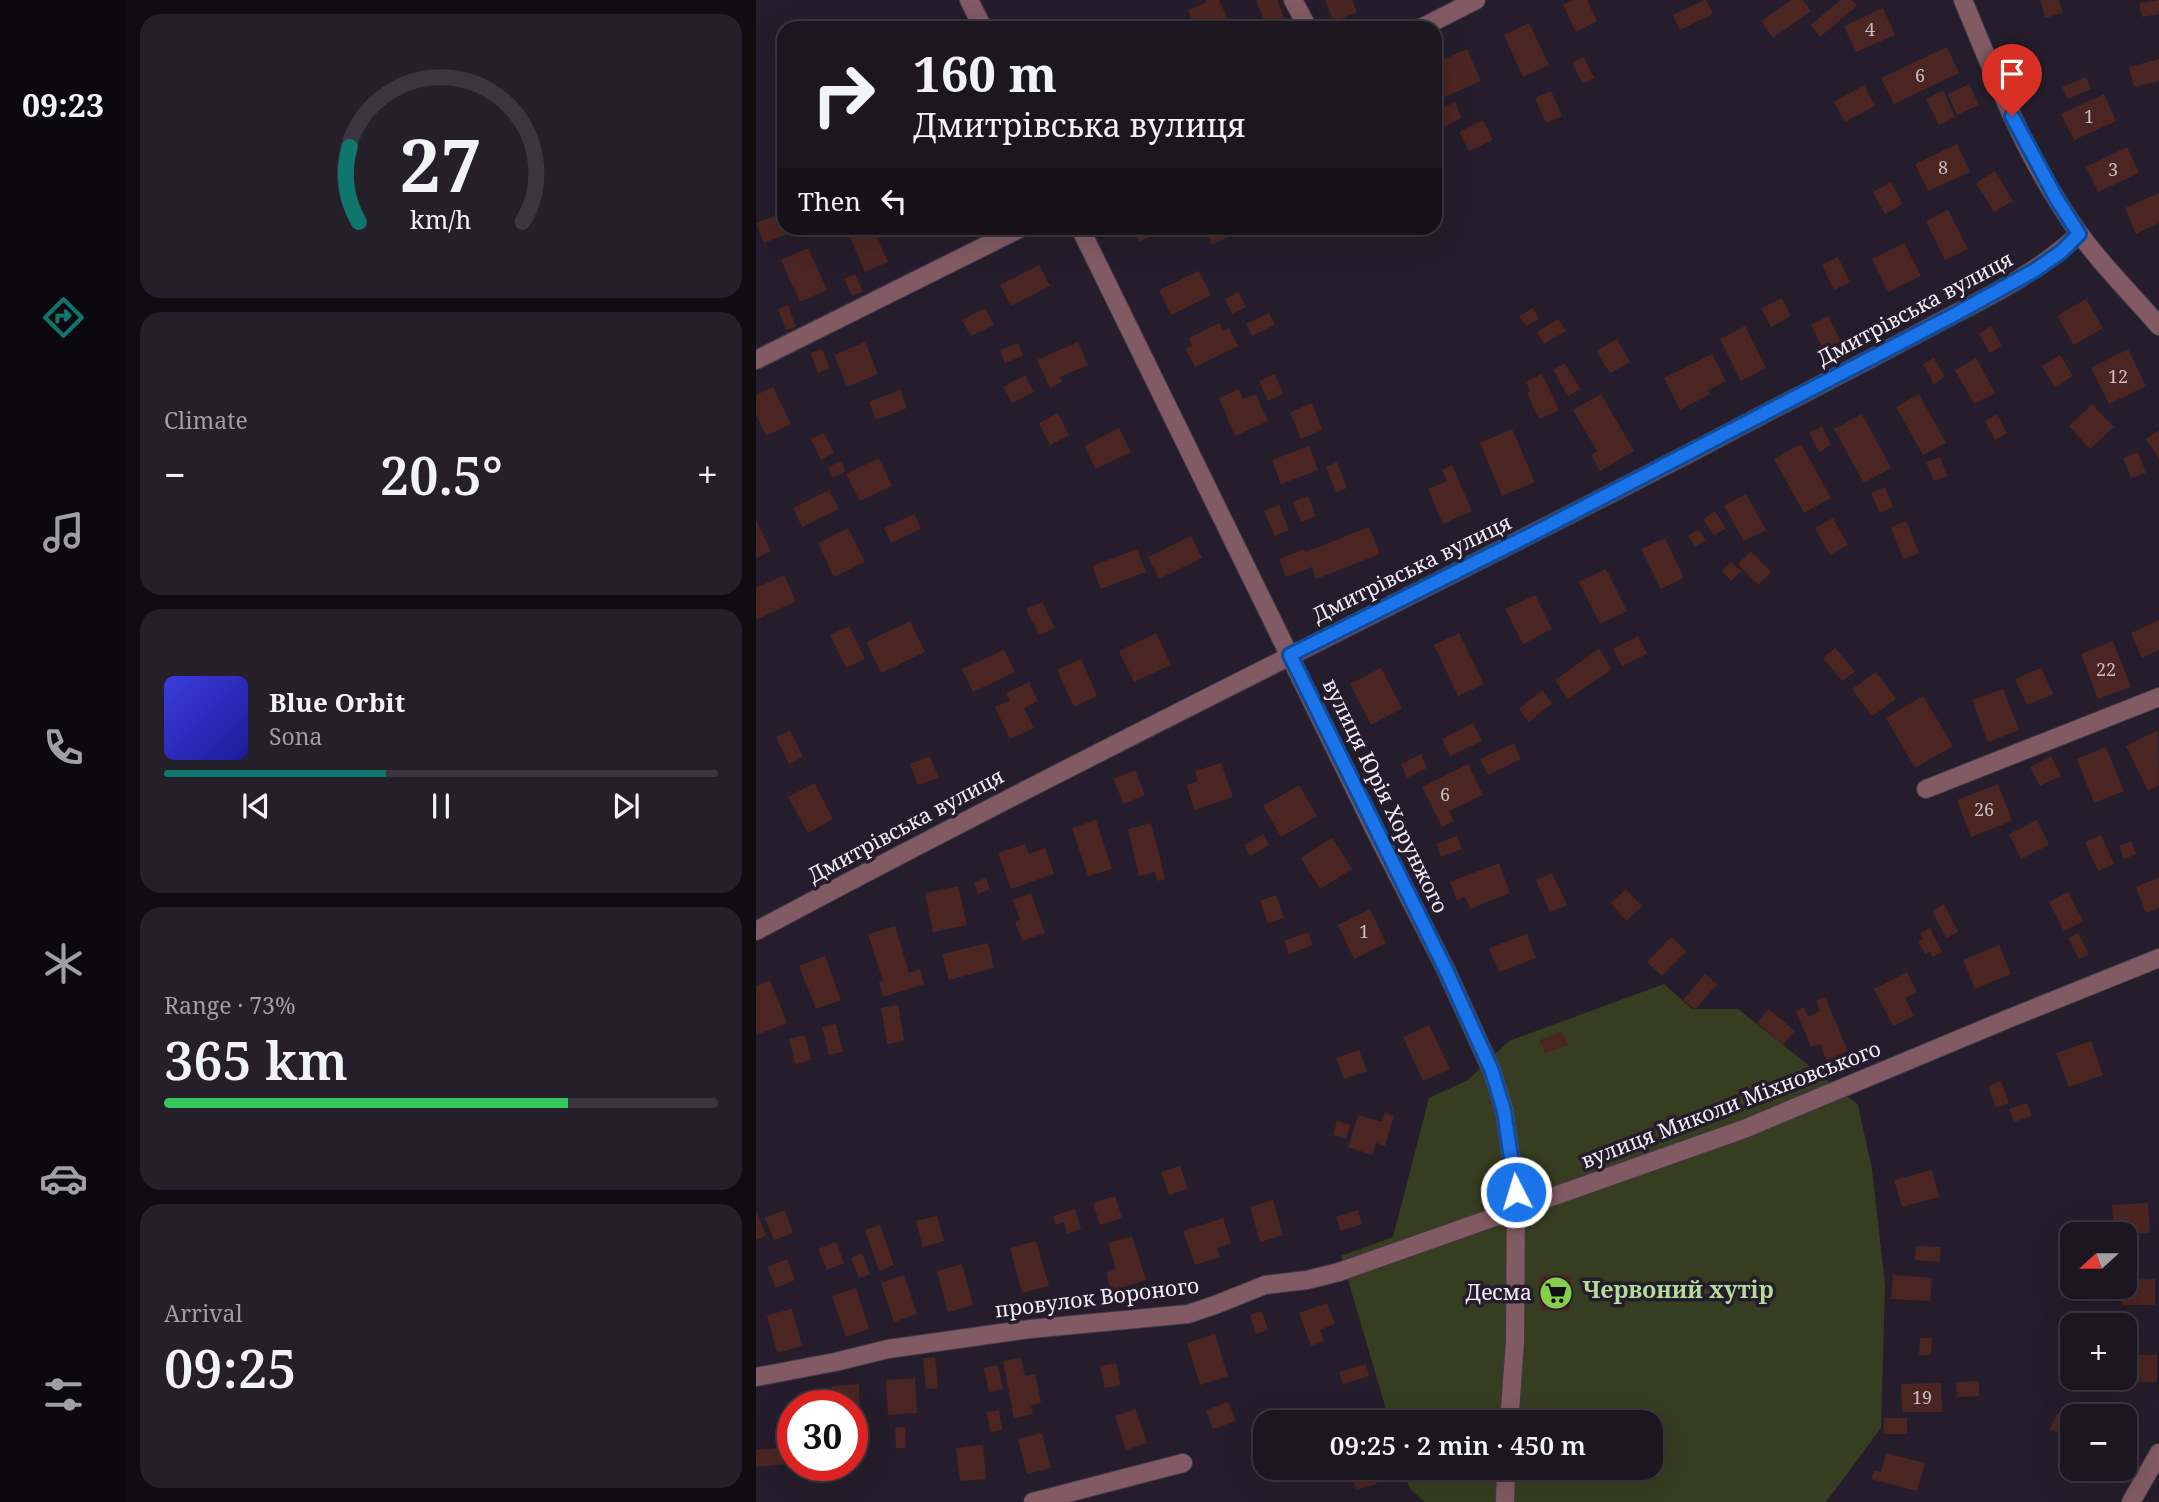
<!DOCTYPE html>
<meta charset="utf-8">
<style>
body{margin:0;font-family:"Noto Serif",serif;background:#251f29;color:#f1f3f6;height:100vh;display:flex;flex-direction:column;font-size:26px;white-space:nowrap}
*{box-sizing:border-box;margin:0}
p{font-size:23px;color:#a09fa5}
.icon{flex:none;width:38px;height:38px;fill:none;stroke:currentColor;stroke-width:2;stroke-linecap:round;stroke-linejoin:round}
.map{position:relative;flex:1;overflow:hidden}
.panel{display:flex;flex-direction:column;gap:14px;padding:14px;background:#0f0c12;width:630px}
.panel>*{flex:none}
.banner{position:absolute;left:21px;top:21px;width:665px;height:214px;border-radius:21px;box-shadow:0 7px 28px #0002,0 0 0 2px #3a353e;background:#1c1620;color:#f1f3f6;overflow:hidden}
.needle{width:46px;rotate:249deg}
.fabs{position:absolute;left:1304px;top:1222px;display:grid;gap:14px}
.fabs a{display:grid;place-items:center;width:77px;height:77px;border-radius:14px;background:#1c1620;box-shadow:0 7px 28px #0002,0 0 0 2px #3a353e;font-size:35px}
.speed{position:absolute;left:21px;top:1390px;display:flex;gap:14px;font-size:35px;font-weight:700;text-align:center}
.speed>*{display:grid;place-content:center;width:91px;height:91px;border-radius:50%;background:#1c1620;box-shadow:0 7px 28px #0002,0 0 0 2px #3a353e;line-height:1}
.speed .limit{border:10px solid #d22;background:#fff;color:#111}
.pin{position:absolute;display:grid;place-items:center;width:60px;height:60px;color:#fff;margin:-72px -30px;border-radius:50% 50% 50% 0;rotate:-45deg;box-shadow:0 0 7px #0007}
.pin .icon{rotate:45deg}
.me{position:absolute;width:77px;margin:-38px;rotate:355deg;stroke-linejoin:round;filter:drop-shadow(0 0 5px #0008)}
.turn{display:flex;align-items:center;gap:24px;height:147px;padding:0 21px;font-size:32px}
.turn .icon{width:91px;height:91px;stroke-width:2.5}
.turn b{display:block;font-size:49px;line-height:60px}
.then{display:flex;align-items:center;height:66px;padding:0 21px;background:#0003;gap:14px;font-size:26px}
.big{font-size:52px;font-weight:600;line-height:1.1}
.panel .card{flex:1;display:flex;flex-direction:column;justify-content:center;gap:10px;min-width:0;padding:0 24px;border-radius:21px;background:#251f29}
.panel .dial{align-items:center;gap:0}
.dial svg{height:182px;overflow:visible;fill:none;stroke:#3a353e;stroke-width:7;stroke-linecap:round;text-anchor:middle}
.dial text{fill:#f1f3f6;stroke:none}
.song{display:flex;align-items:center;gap:21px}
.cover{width:84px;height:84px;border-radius:10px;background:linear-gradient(135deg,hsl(240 70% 55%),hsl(240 70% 35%))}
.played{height:7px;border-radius:4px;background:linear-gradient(90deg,#0f766e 40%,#3a353e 40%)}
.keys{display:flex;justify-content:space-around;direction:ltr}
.heat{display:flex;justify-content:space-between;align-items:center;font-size:38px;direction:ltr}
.charge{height:10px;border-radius:5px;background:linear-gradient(90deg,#34c759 73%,#3a353e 0)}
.trip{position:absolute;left:497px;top:1410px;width:410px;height:70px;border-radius:21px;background:#1c1620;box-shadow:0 7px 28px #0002,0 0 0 2px #3a353e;font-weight:600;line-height:70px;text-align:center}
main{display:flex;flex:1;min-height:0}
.menu{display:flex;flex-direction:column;width:126px;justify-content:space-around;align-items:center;background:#0b090d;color:#a09fa5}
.menu .icon{width:49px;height:49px}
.menu .current{color:#0f766e}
.menu b{font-size:32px;color:#f1f3f6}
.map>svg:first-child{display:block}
.green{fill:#373d21}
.building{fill:#4b2521}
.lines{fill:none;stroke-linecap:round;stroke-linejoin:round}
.minor-casing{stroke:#423a48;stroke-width:20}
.minor{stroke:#815a63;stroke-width:18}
.route-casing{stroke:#114b97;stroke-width:18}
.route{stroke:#1a73e8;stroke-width:12}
.labels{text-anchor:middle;stroke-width:7;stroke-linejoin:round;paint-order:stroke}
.number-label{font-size:18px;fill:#c9bbc2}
.street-label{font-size:21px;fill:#f3edf7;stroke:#251d2b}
.poi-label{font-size:21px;fill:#f3edf7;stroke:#251d2b;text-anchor:end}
.neighbourhood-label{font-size:23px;font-weight:bold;fill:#b3dc99;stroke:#251d2b}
</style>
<main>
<nav class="menu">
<b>09:23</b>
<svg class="icon current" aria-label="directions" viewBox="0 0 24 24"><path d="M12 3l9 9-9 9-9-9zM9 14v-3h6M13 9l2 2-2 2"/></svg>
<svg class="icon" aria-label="music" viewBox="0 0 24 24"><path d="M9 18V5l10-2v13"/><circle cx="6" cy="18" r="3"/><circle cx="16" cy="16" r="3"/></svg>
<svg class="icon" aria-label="phone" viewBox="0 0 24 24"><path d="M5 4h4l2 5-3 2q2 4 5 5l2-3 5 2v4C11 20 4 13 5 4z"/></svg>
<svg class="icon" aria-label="climate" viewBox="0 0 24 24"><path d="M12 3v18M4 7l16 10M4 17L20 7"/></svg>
<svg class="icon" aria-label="car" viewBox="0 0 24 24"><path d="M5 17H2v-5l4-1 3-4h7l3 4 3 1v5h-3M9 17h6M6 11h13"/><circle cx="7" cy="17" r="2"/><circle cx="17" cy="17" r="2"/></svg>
<svg class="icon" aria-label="filters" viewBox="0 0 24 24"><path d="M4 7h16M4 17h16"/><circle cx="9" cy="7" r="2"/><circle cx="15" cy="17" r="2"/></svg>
</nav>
<section class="panel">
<div class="card dial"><svg viewBox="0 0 100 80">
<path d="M14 69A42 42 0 1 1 86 69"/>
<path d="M14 69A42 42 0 0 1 10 36" stroke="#0f766e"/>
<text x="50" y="56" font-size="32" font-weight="700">27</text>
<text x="50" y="72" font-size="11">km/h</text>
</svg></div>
<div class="card"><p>Climate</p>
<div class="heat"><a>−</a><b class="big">20.5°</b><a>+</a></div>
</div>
<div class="card">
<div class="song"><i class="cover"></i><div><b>Blue Orbit</b><p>Sona</p></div></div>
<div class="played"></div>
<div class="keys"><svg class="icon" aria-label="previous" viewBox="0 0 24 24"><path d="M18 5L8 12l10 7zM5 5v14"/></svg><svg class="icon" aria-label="pause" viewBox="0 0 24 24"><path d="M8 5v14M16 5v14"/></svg><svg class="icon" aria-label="next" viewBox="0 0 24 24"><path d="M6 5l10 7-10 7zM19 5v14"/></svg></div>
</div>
<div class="card"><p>Range · 73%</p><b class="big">365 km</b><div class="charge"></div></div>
<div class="card"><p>Arrival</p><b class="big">09:25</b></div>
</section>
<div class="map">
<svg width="1403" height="1502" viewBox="0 0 1403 1502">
<rect width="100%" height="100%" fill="#251d2b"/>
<path class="green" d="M908 984 936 1009H982L1102 1105 1116 1169 1129 1285 1125 1428 1070 1502H668L653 1487 647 1468H894V1423H634L585 1256 637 1237 673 1098 712 1080 753 1041Z"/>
<path class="building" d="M450 0H463L476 28H440L432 10 451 2Z
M500 0H521L532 28H511Z
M569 0H596L601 12 578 22Z
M817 0H831L841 21 820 32 807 5Z
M948 0H950L957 14 924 30 917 15Z
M1035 0H1047L1055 11 1017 38 1005 21Z
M1084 0H1096L1101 6 1064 37 1055 25Z
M1284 0H1303L1307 13 1289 18Z
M1403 0V14L1386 17 1383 3Z
M1127 8 1139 35 1100 52 1088 26Z
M773 23 793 65 767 77 748 35Z
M1191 47 1203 73 1138 104 1125 78Z
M711 49 725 81 682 100 679 93V63Z
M828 57 838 78 827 84 816 63Z
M1403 59V81L1378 87 1373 67Z
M1330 77 1335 89 1312 99 1306 87Z
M1213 84 1223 105 1201 115 1192 94Z
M1108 85 1119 106 1089 122 1078 102Z
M1187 90 1199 117 1183 125 1170 99Z
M795 91 806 116 790 123 779 98Z
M1348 94 1360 121 1318 140 1305 114Z
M699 102 706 118 689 126 682 110Z
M727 120 737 140 713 151 703 132Z
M1201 144 1214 172 1172 191 1159 164Z
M1371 147 1383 173 1342 192 1330 167Z
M1239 171 1257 201 1238 212 1220 183Z
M1135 182 1147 204 1129 214 1117 192Z
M1403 193V223L1380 234 1369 208Z
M1192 210 1212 249 1189 260 1170 221Z
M28 213V228H34L36 232 8 243 0 223Z
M97 228H117L132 262 109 272 91 230Z
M376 228H414L383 242Z
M464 228H474L478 234 456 245 451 234Z
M1148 243 1165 276 1132 292 1116 259Z
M52 248 71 290 44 302 25 260Z
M1082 257 1094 282 1078 290 1066 265Z
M283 265 294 286 255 306 244 285Z
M443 271 455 295 415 315 403 290Z
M99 274 107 292 96 296 88 279Z
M482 292 490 307 476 314 469 299Z
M1026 298 1035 316 1015 327 1005 308Z
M1330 299 1347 328 1318 345 1301 316Z
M32 305 40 327 30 330 22 309Z
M229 308 238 325 215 336 206 320Z
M777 308 783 319 770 326 763 316Z
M513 313 519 325 496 336 490 324Z
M1072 316 1085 342 1068 351 1055 325Z
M802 319 810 331 788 344 781 332Z
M463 323 467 331 473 328 482 346 439 367 430 349 436 346 433 338Z
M989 326 1010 368 985 381 964 339Z
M1235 326 1246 346 1234 353 1223 334Z
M861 339 874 362 854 373 840 351Z
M109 342 122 374 91 387 78 355Z
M322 342 332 365 304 377 306 382 294 388 281 360Z
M262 343 267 356 249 363 244 350Z
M66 349 74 368 62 373 54 353Z
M1372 349 1390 386 1353 404 1335 368Z
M956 354 970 381 952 390 954 394 924 410 908 378Z
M1304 355 1317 376 1299 388 1286 366Z
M1178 358 1189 377 1178 384 1167 364Z
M1220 358 1239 393 1218 404 1199 370Z
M809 363 824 389 812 396 797 370Z
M519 374 527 394 512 401 503 381Z
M786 374 803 410 783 419 771 393 774 391 770 382Z
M269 375 278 392 256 403 247 387Z
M17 387 35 424 10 436 0 415V395Z
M483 389 487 399 500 394 512 421 479 436 463 398Z
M144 390 151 408 120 420 113 402Z
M845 394 878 451 844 471 835 455 841 451 817 410Z
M1163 394 1190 443 1167 455 1140 407Z
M556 403 566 430 545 439 534 412Z
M1336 404 1358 427 1334 449 1313 426Z
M302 413 313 435 294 445 283 423Z
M1106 414 1135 468 1108 483 1078 429Z
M1241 414 1251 433 1239 440 1229 421Z
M1066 426 1075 445 1063 452 1053 433Z
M363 428 375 452 340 469 328 446Z
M756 429 779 482 746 496 724 443Z
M1403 430V458L1390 439Z
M68 433 78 453 65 460 55 439Z
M1045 444 1075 498 1048 513 1018 459Z
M553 446 562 470 525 484 516 460Z
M1382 452 1390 473 1375 478 1367 458Z
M1184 457 1191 476 1178 481 1170 462Z
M123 458 136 486 104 501 90 474Z
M85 461 90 471 77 478 72 467Z
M581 462 591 488 580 492 570 467Z
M696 465 716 511 687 524 672 489 691 481 686 470Z
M1129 487 1137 507 1124 513 1115 493Z
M73 490 83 509 46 527 37 508Z
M990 494 1010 530 988 541 968 506Z
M552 496 560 516 545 522 537 502Z
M523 505 533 530 519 536 508 511Z
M959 511 970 528 958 536 947 519Z
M158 514 165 529 135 543 128 528Z
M1077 518 1092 545 1074 555 1059 528Z
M0 520 15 551 0 558Z
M1150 521 1163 553 1147 559 1135 527Z
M613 527 624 554 560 579 556 567 530 577 523 559 548 549 550 552Z
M92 528 109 562 78 577 62 543Z
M942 529 950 540 939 547 932 536Z
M435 536 446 558 403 579 392 557Z
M909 538 928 578 905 589 885 549Z
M381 549 390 572 345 589 336 566Z
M995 551 1015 572 1002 585 982 564Z
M975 562 985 571 975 581 966 571Z
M850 569 871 611 844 624 823 582Z
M28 575 40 601 0 620V588Z
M779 595 796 629 767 644 749 609Z
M286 602 299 628 283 635 270 609Z
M1403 620V650L1386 658 1375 633Z
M154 621 169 652 125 673 110 642Z
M93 626 109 659 90 668 74 635Z
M400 633 415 665 378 682 363 651Z
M703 633 728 684 702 696 678 645Z
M882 636 891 654 866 666 857 649Z
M1357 641 1375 687 1342 699 1325 654Z
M1079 648 1099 671 1086 681 1067 658Z
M843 649 856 669 812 699 799 680Z
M248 650 259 672 217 692 206 669Z
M325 659 341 696 318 707 301 670Z
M625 668 646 708 615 725 594 684Z
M1285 668 1297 694 1271 705 1259 679Z
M1120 672 1140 699 1116 716 1096 689Z
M273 682 282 701 268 708 278 728 254 739 239 707 254 700 250 693Z
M1247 689 1263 730 1232 742 1216 700Z
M786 690 796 703 773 722 763 709Z
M1167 696 1197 746 1159 768 1130 718Z
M717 723 726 741 694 756 686 739Z
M34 730 47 757 33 764 20 737Z
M1402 730 1403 785 1392 791 1370 746Z
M758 743 765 759 732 775 724 759Z
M1350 747 1368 791 1338 803 1321 759Z
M665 754 671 768 651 778 645 764Z
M174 756 183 778 162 785 154 764Z
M1295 756 1305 776 1284 786 1274 767Z
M465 763 477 797 439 810 430 785 442 781 439 771Z
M712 764 727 795 693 811 698 821 686 827 666 787Z
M379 770 389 795 368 804 357 779Z
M58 783 77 819 52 833 32 797Z
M1242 784 1256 821 1215 837 1201 800Z
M543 785 561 816 525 837 507 806Z
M340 820 356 869 332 876 316 828Z
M1281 820 1293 845 1265 859 1253 834Z
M395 823 409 879 401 881 399 872 383 876 372 829Z
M507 834 513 845 494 856 488 846Z
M1345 835 1358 864 1342 871 1329 842Z
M701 836 706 849 685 857 680 844Z
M576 838 596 869 564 889 545 858Z
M1375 841 1380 854 1368 859 1363 846Z
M269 844 273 854 289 848 298 874 255 889 242 853Z
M743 863 754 893 714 909 709 897 701 900 694 882Z
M796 873 811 905 794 912 780 880Z
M1403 877V908L1390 913 1380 887Z
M230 878 234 889 222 894 218 882Z
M202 886 211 925 177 932 169 893Z
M870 889 886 906 870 921 855 903Z
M1312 892 1327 921 1308 931 1293 902Z
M275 893 289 933 266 941 259 922 264 920 257 900Z
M520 895 528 918 512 923 504 901Z
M1188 904 1202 932 1190 938 1176 911Z
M614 909 630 943 598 959 582 925Z
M139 926 153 973 164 969 168 984 127 997 123 982 127 981 112 934Z
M1174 928 1186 952 1177 957 1174 951 1169 954 1162 941 1167 939 1164 933Z
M552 932 557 945 533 954 528 941Z
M1322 933 1333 954 1323 959 1312 938Z
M771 934 780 958 743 972 733 948Z
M915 937 930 951 906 976 891 962Z
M232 943 238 968 193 980 186 954Z
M1243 945 1255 974 1219 989 1207 960Z
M69 956 85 1000 60 1009 43 966Z
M1151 972 1161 992 1149 998 1158 1016 1137 1026 1118 989Z
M949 974 961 984 939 1010 927 1000Z
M14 980 31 1023 0 1035V986Z
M1069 997 1092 1051 1071 1061 1064 1044 1055 1047 1040 1011 1048 1007 1052 1017 1064 1011 1060 1001Z
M142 1005 148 1041 131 1044 125 1008Z
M1013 1009 1039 1031 1027 1045 1001 1023Z
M80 1024 87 1052 73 1055 66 1027Z
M673 1025 694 1069 667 1081 647 1037Z
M807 1031 812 1045 789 1053 784 1040Z
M49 1035 55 1060 39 1064 33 1039Z
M1335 1041 1347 1075 1313 1087 1300 1053Z
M603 1050 611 1071 588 1079 580 1058Z
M1245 1081 1253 1103 1240 1108 1232 1086Z
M1271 1103 1276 1116 1258 1122 1253 1109Z
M629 1113 638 1116 629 1146 620 1143 616 1155 592 1147 602 1115 626 1122Z
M581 1121 594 1125 590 1139 577 1135Z
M424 1166 432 1189 413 1195 405 1172Z
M1176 1170 1183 1197 1146 1207 1138 1180Z
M359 1196 366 1218 344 1225 337 1203Z
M517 1200 527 1235 504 1242 494 1207Z
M1392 1203 1394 1233 1358 1234 1356 1205Z
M319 1209 325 1229 311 1234 308 1222 300 1225 297 1216Z
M0 1210 10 1236 0 1240Z
M29 1210 37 1233 18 1240 9 1218Z
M602 1210 606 1224 584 1231 580 1217Z
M181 1216 188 1241 167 1247 160 1221Z
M467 1218 475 1243 461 1248 464 1257 439 1265 427 1231Z
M124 1225 138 1265 123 1271 109 1230Z
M376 1236 390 1280 355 1291 350 1273 360 1269 352 1243Z
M280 1241 293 1286 266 1293 254 1248Z
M80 1242 88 1263 71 1270 62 1249Z
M1160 1246 1185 1247 1184 1262 1159 1260Z
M106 1253 114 1274 103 1278 95 1258Z
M31 1259 39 1280 20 1288 11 1267Z
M206 1264 217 1305 192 1312 181 1271Z
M148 1275 161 1314 138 1322 125 1283Z
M785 1275 815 1276 814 1311 784 1310 785 1291H782Z
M1137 1275 1176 1278 1174 1301 1135 1299Z
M1399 1279V1305H1366L1368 1280Z
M100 1288 113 1329 90 1337 76 1296Z
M571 1303 579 1324 564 1330 568 1341 555 1346 543 1313Z
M36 1309 46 1346 21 1353 11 1315Z
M506 1311 512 1330 500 1334 494 1315Z
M459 1334 472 1376 444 1385 431 1343Z
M1164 1338H1176L1175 1355H1163Z
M1368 1355H1401V1382L1359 1381V1377H1368Z
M179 1357 182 1388 170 1389 167 1358Z
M265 1358 269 1376 279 1374 285 1403 275 1405 277 1414 258 1418 247 1361Z
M360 1363 365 1385 349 1388 344 1366Z
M610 1364 613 1376 587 1384 583 1372Z
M242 1365 247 1389 233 1392 228 1368Z
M159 1378 161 1413 132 1415 130 1380Z
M1223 1381V1396L1201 1397 1200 1382Z
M1185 1383 1186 1412H1146L1145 1384Z
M103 1384 104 1418H96V1405H76L75 1386Z
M472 1402 480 1421 457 1429 450 1410Z
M379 1409 391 1443 370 1450 359 1416Z
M243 1410 246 1430 234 1432 231 1412Z
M1301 1414 1316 1421 1312 1437 1294 1429Z
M1128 1418H1151V1434H1128Z
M139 1427H149L150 1448H140Z
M286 1433 295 1468 271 1474 262 1439Z
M227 1445 230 1479 204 1481 200 1448Z
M30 1447 32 1464 0 1467V1450Z
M1130 1453 1169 1463 1161 1491 1115 1479 1118 1470 1125 1472Z
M617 1471 621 1484 600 1490 596 1478Z"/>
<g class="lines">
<defs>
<path id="minor" d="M213 0 227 28
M537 0 552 28
M1207 0C1237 72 1265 146 1308 211 1334 253 1371 289 1403 326
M665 28 720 0
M324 228 618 828 690 970 736 1071 748 1110 760 1192 759 1342 753 1423
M0 360 265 228
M1170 789 1403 697
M0 931C314 763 635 608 951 444 1026 404 1102 366 1178 325 1229 298 1281 274 1323 234
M0 1377 79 1362 132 1349 274 1329 432 1314 459 1305 509 1285 551 1280 583 1272 988 1129 1254 1018 1403 958
M277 1502 427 1463
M749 1502 750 1468
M1375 1502 1403 1453"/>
</defs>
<use href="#minor" class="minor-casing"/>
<use href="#minor" class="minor"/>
</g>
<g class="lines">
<defs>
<path id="route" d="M760 1192 748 1111 736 1071 690 970 534 655 776 534 1196 316 1279 270 1305 252 1323 234 1300 198 1256 116"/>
</defs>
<use href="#route" class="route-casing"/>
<use href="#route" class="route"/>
</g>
<defs>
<symbol id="supermarket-disc" viewBox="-11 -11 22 22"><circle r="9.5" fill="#87cf4b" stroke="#251d2b"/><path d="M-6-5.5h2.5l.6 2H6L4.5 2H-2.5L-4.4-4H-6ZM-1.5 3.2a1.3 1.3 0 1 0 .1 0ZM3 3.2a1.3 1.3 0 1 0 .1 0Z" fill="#111"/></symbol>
</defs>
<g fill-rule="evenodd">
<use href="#supermarket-disc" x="781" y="1274" width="38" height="38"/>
</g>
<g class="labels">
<g class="number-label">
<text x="1114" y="36">4</text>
<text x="1164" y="82">6</text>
<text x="1333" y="123">1</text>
<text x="1187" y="174">8</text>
<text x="1357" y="176">3</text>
<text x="1362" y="383">12</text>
<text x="1350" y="676">22</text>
<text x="689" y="801">6</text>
<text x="1228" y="816">26</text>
<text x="608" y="938">1</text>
<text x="1166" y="1404">19</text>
</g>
<g class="street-label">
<text transform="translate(1159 309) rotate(-28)" y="7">Дмитрівська вулиця</text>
<text transform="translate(656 569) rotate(-26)" y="7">Дмитрівська вулиця</text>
<text transform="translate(629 796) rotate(64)" y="7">вулиця Юрія Хорунжого</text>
<text transform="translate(150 826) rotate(-28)" y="7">Дмитрівська вулиця</text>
<text transform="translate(975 1105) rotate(-21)" y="7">вулиця Миколи Міхновського</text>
<text transform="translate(341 1298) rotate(-7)" y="7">провулок Вороного</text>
</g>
<g class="poi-label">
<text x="776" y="1300">Десма</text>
</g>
<g class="neighbourhood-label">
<text x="922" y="1298">Червоний хутір</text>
</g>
</g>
</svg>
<div class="fabs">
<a><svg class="needle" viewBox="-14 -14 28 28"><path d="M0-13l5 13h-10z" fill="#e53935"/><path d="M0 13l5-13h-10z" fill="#a09fa5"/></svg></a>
<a>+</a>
<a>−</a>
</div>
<div class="speed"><div class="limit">30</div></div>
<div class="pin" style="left:1256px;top:116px;background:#d93025"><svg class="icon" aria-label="arrive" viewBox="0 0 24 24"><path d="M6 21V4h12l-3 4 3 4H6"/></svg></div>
<svg class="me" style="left:760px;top:1192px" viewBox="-20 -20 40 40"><circle r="17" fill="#1a73e8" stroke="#fff" stroke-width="3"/><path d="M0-11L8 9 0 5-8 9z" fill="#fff"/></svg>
<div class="trip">09:25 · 2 min · 450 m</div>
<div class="banner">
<div class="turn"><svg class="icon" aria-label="right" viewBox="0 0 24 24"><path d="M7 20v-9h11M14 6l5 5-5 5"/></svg><div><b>160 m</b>Дмитрівська вулиця</div></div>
<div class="then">Then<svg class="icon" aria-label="left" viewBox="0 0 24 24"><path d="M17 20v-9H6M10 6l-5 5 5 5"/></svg></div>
</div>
</div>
</main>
